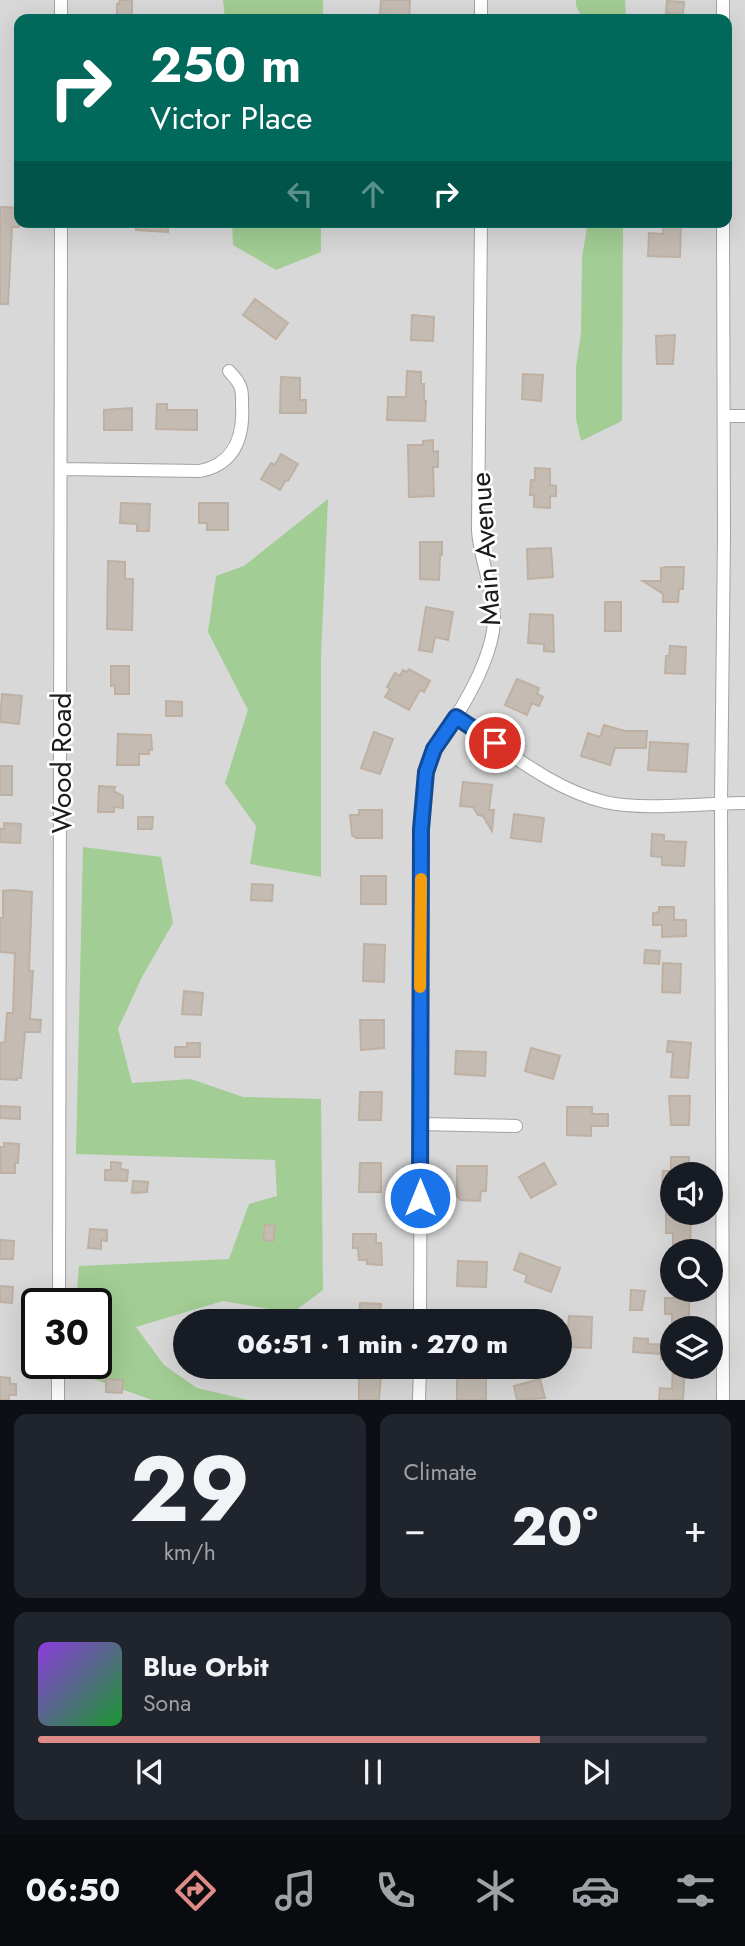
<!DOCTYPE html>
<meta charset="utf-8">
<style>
body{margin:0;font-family:Jost,sans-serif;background:#20242c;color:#f1f3f6;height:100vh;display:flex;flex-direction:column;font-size:26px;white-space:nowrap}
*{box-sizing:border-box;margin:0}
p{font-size:23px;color:#9ea1a6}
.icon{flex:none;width:38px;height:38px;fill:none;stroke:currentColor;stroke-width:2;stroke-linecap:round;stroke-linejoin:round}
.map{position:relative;height:1400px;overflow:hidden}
.drawer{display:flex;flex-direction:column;gap:14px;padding:14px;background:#0d0f14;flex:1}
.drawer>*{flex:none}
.guide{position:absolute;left:14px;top:14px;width:718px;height:214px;border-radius:14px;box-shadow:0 7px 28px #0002;background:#00695c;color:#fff;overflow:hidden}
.controls{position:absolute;left:660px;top:1162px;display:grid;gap:14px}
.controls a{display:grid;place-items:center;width:63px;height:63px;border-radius:50%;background:#171b24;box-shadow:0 7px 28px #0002;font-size:35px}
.speed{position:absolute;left:21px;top:1288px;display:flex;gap:14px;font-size:35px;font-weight:700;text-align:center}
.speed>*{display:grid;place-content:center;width:91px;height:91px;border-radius:50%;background:#171b24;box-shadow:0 7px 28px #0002;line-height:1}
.speed .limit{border:4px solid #111;border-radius:10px;background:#fff;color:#111}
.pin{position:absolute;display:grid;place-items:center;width:60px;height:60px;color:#fff;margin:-30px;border:4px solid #fff;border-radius:50%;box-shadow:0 2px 7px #0007}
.me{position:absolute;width:77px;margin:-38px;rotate:0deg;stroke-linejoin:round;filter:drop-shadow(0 0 5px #0008)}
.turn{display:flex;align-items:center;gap:24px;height:147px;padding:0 21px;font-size:32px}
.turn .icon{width:91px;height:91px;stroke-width:2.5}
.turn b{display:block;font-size:49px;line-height:60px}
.lanes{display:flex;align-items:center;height:66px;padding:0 21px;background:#0003;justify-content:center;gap:35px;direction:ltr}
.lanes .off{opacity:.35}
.big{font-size:52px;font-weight:800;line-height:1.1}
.drawer .card{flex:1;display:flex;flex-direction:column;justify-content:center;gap:10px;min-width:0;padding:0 24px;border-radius:14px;background:#20242c}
.drawer .dial{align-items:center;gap:0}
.dial b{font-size:91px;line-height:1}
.song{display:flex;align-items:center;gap:21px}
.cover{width:84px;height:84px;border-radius:10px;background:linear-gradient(135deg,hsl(270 70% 55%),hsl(130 70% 35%))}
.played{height:7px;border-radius:4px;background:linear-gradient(90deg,#de8a87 75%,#363941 75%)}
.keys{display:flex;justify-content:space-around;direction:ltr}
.heat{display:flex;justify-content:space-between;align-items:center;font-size:38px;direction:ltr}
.drawer .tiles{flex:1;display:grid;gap:14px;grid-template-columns:1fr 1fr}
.card:last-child{grid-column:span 2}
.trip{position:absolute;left:173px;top:1309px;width:399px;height:70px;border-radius:35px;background:#171b24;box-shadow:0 7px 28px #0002;font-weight:800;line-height:70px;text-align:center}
.dock{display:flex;height:112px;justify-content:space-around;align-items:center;background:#090b0e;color:#9ea1a6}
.dock .icon{width:49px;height:49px}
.dock .active{color:#de8a87}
.dock b{font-size:32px;color:#f1f3f6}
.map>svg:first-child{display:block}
.residential{fill:#d9d8d8;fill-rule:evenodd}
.forest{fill:#a2cd94}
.building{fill:#c4bcb3;stroke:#beb0a2;stroke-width:2}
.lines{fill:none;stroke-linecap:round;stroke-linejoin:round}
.minor-casing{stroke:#a2a2a2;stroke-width:14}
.minor{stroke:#fff;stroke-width:12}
.route-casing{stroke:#114b97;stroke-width:18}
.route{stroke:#1a73e8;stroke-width:12}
.slow{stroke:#f59e0b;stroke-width:12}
.labels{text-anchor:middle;stroke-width:5;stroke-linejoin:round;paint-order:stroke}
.street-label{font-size:28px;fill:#1b1b1b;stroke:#fff}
</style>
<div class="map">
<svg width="745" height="1400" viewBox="0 0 745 1400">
<rect width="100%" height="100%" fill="#ede9e0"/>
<path class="residential" d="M0 0H745V1400H0ZM19 19H726V222H19ZM672 1174H710V1213H672ZM672 1251H710V1290H672ZM37 1304H96V1363H37ZM186 1321H560V1367H186ZM672 1328H710V1367H672Z"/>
<path class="forest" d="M223 0H323V19H225Z
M576 0H625L626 19H583L576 6Z
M232 222H321V252L276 270 233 245Z
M588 222H623L622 421 581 441 576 419V368L581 332 582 257Z
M328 499 321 657V877L250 864 256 826 225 783 248 710 208 632 216 576 244 566Z
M83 847 161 857 173 923 142 977 118 1029 132 1083 191 1079 243 1097 321 1099 323 1290 292 1313 223 1301 136 1327 164 1365 197 1388 248 1400H152L71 1371 72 1363H96V1304H76L79 1266 229 1259 249 1204 277 1196 275 1160 76 1154Z"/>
<path class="building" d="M120 0H132V19H117V4H119Z
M381 0H410L409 19H389V15L380 14Z
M667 1 684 2 683 14 666 13Z
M0 207 19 208V227H12L8 304H0Z
M136 222H168V232L136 230Z
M664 223H681L680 257 648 256 649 233 663 234Z
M255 299 288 323 276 339 243 315Z
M412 315 434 317 433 341 411 340Z
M675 335 673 364H657L656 336Z
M407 371 421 372V384H424V401H426L425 421 387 420 388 397H406Z
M523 374 543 375 541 401 522 399Z
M281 377 300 378V400H306V413H280Z
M157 404H167V410H197V430L156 429Z
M132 408V430H104V410Z
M433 440V452L438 451V467H433L434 496 409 497 408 445H423V441Z
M281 454 298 464 288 481 286 480 280 490 261 479 271 463 275 465Z
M535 468 550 469V485L556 486V496H550V508L534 507V495H530L531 480H535Z
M121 503 150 504 149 531H137V524L120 523Z
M199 503H228V530H207V523H199Z
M420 542H442V555H440L439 580 420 579Z
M551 548 553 577 528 579 527 549Z
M108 561 125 562V579H133L132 630 107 629Z
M667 567H684L683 589H679L678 602H663V594L643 581H661V568Z
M605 602H621V631H605Z
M426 607 453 612 448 640 435 637 432 652 419 650Z
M530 614 553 615 554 652 544 651V644L528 643Z
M670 646 686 647 685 674 665 673 666 656H669Z
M111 666H129V694H115V685L111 686Z
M409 669 430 681 424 692 420 690 409 710 385 697 390 689 387 687 395 673 400 676 403 670 407 672Z
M517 679 539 688 537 694 543 697 539 706 532 703 527 715 505 705Z
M2 694 22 696 19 724 0 722Z
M166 701 182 702V716H166Z
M604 725 625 731H647L646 748H615L610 765 581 756 588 733 600 737Z
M374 732 393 739 380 774 361 768Z
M118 734 151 735 152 750H149V754H139V765H117Z
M650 742 688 744 686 772 648 770Z
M0 766H12V795H0Z
M463 782 492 785 489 810H494L492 831 483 816 478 815 473 807 460 806Z
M99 786 115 787 114 791 123 796V808L114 807V812H98Z
M359 810H382V838H356L352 835 350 815H359Z
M514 814 544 818 541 842 511 838Z
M138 817H153L152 829H138Z
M4 823 21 824 20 843 0 842V829H4Z
M652 834 664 835V841L686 842 684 866 662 865V857L651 856Z
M361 876H386V904H361Z
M252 884 273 885 272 901 251 900Z
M12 890 32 892 29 971H33L30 1019 41 1020 40 1032H25L21 1078H17V1080L0 1079V1043L5 1042 7 1013H13L15 953 0 952V918H3V891Z
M659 907H674V920H686V936L662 937V925H653V913L659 912Z
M364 944 385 945 384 982 363 981Z
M645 950 660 951 659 964 644 963Z
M663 963 681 964 680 993 662 992Z
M184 991 203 993 201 1015 182 1014Z
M360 1020H384V1048L361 1050Z
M668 1041 691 1043 688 1078 671 1077 673 1052H667Z
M187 1043H200V1057H175V1047H187Z
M531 1048 560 1056 553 1079 525 1071Z
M456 1051 486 1052 485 1076 455 1074Z
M360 1092H382L381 1120H359Z
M669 1096H690L689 1125H671Z
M0 1106 20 1107V1119L0 1118Z
M567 1107H592V1114H608V1126H591V1136L567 1135Z
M4 1143 19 1144 18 1163H15V1173H1L0 1147H4Z
M671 1157H689V1174H672V1186H662L663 1171H671Z
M111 1162 121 1163 120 1169 128 1170 127 1181 105 1180V1170H111Z
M360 1163H381V1192H359Z
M544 1163 556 1184 531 1198 519 1177Z
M457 1166H487L486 1191H481L480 1201 461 1200 457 1196Z
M133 1181 148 1182 147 1192 132 1193Z
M666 1213H691L690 1251H673V1233H666Z
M265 1225 275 1226 273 1241 263 1240Z
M90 1229 107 1230V1241L101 1240V1249L88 1248Z
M353 1234H376V1243H381L382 1265 367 1264V1260H359L358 1248H353Z
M0 1240 14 1241 13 1259H0Z
M520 1253 560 1268 551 1292 525 1282 527 1275 514 1270Z
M458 1261 487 1262 486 1287 457 1286Z
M0 1286 13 1287 12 1303 0 1302Z
M631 1290 645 1291 642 1310H630Z
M665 1298H689V1328H672V1314H665Z
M360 1303 381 1304 380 1315H377V1321H359Z
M569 1316 592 1317 591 1348 566 1347Z
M634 1338 648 1339V1344L672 1345V1360L661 1359V1354L633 1352Z
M673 1367H685L683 1400H659L660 1388 672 1389Z
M359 1375H381L379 1400H359Z
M457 1376H486V1400H457Z
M0 1377 10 1378V1384H16V1395H9V1400H0Z
M106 1379 123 1380 122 1393 106 1392Z
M540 1379 545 1398 517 1400 514 1386Z"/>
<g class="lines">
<defs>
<path id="minor" d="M481 0V19
M61 19V0
M723 19V0
M724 416H745
M62 469 200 471C234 464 244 438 242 405 242 399 243 390 239 384 237 379 232 375 229 371
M456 717C503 747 550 789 605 802 645 811 703 803 745 803
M420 1124 516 1126
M59 1304 61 222
M420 1321 422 798C424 782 426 767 434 751 439 739 450 728 457 715 472 690 488 661 493 631 498 597 480 564 478 530L481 222
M58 1400V1363
M419 1400 420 1367
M723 1400 721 803 724 535 723 222"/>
</defs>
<use href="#minor" class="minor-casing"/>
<use href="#minor" class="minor"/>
</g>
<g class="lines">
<defs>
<path id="route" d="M420 1198 421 829 426 772 434 749 456 717 495 743"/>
</defs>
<use href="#route" class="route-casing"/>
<use href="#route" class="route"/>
<path class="slow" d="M420 987 421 879"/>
</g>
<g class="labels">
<g class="street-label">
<text transform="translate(485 549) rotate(-94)" y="10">Main Avenue</text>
<text transform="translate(61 763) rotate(-90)" y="10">Wood Road</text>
</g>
</g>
</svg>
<div class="controls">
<a><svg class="icon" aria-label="sound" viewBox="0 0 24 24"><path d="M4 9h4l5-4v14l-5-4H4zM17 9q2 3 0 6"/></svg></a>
<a><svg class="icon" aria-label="search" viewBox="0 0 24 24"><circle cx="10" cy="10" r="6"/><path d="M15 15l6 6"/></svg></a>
<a><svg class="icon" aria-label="layers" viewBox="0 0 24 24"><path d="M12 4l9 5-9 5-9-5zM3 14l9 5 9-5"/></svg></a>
</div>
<div class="speed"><div class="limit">30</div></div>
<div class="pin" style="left:495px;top:743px;background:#d93025"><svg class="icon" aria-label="arrive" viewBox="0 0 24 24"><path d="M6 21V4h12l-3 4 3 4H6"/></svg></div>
<svg class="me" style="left:420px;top:1198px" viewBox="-20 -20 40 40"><circle r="17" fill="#1a73e8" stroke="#fff" stroke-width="3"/><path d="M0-11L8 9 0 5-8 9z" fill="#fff"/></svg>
<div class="trip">06:51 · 1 min · 270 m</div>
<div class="guide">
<div class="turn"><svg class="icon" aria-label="right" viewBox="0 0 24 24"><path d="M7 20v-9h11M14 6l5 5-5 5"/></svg><div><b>250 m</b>Victor Place</div></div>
<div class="lanes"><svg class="icon off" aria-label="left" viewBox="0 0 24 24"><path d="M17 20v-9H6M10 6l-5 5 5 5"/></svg><svg class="icon off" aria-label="ahead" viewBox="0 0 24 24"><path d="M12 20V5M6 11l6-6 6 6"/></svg><svg class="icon" aria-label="right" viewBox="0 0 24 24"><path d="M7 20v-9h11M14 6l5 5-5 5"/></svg></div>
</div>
</div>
<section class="drawer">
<div class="tiles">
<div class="card dial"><b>29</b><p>km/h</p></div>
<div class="card"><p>Climate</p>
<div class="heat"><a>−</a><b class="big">20°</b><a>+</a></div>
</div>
<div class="card">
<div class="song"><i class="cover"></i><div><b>Blue Orbit</b><p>Sona</p></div></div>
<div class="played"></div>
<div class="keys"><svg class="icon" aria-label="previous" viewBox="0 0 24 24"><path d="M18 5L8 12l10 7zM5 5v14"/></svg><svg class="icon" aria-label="pause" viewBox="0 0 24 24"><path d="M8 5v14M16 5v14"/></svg><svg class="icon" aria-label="next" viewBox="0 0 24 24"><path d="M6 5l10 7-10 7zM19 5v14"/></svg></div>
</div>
</div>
</section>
<nav class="dock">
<b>06:50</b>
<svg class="icon active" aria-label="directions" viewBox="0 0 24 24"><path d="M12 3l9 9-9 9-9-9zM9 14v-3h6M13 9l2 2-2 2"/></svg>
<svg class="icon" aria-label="music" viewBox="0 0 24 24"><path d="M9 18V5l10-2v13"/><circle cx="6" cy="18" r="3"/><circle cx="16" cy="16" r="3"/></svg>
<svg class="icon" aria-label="phone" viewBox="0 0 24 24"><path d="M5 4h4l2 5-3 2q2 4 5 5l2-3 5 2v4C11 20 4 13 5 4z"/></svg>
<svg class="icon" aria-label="climate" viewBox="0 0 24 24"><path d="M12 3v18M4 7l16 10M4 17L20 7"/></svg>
<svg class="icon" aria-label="car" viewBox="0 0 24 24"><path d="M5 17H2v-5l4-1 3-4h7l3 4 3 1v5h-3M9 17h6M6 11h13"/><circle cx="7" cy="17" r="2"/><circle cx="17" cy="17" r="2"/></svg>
<svg class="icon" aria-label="filters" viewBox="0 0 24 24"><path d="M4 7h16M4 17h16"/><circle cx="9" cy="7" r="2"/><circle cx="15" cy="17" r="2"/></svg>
</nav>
